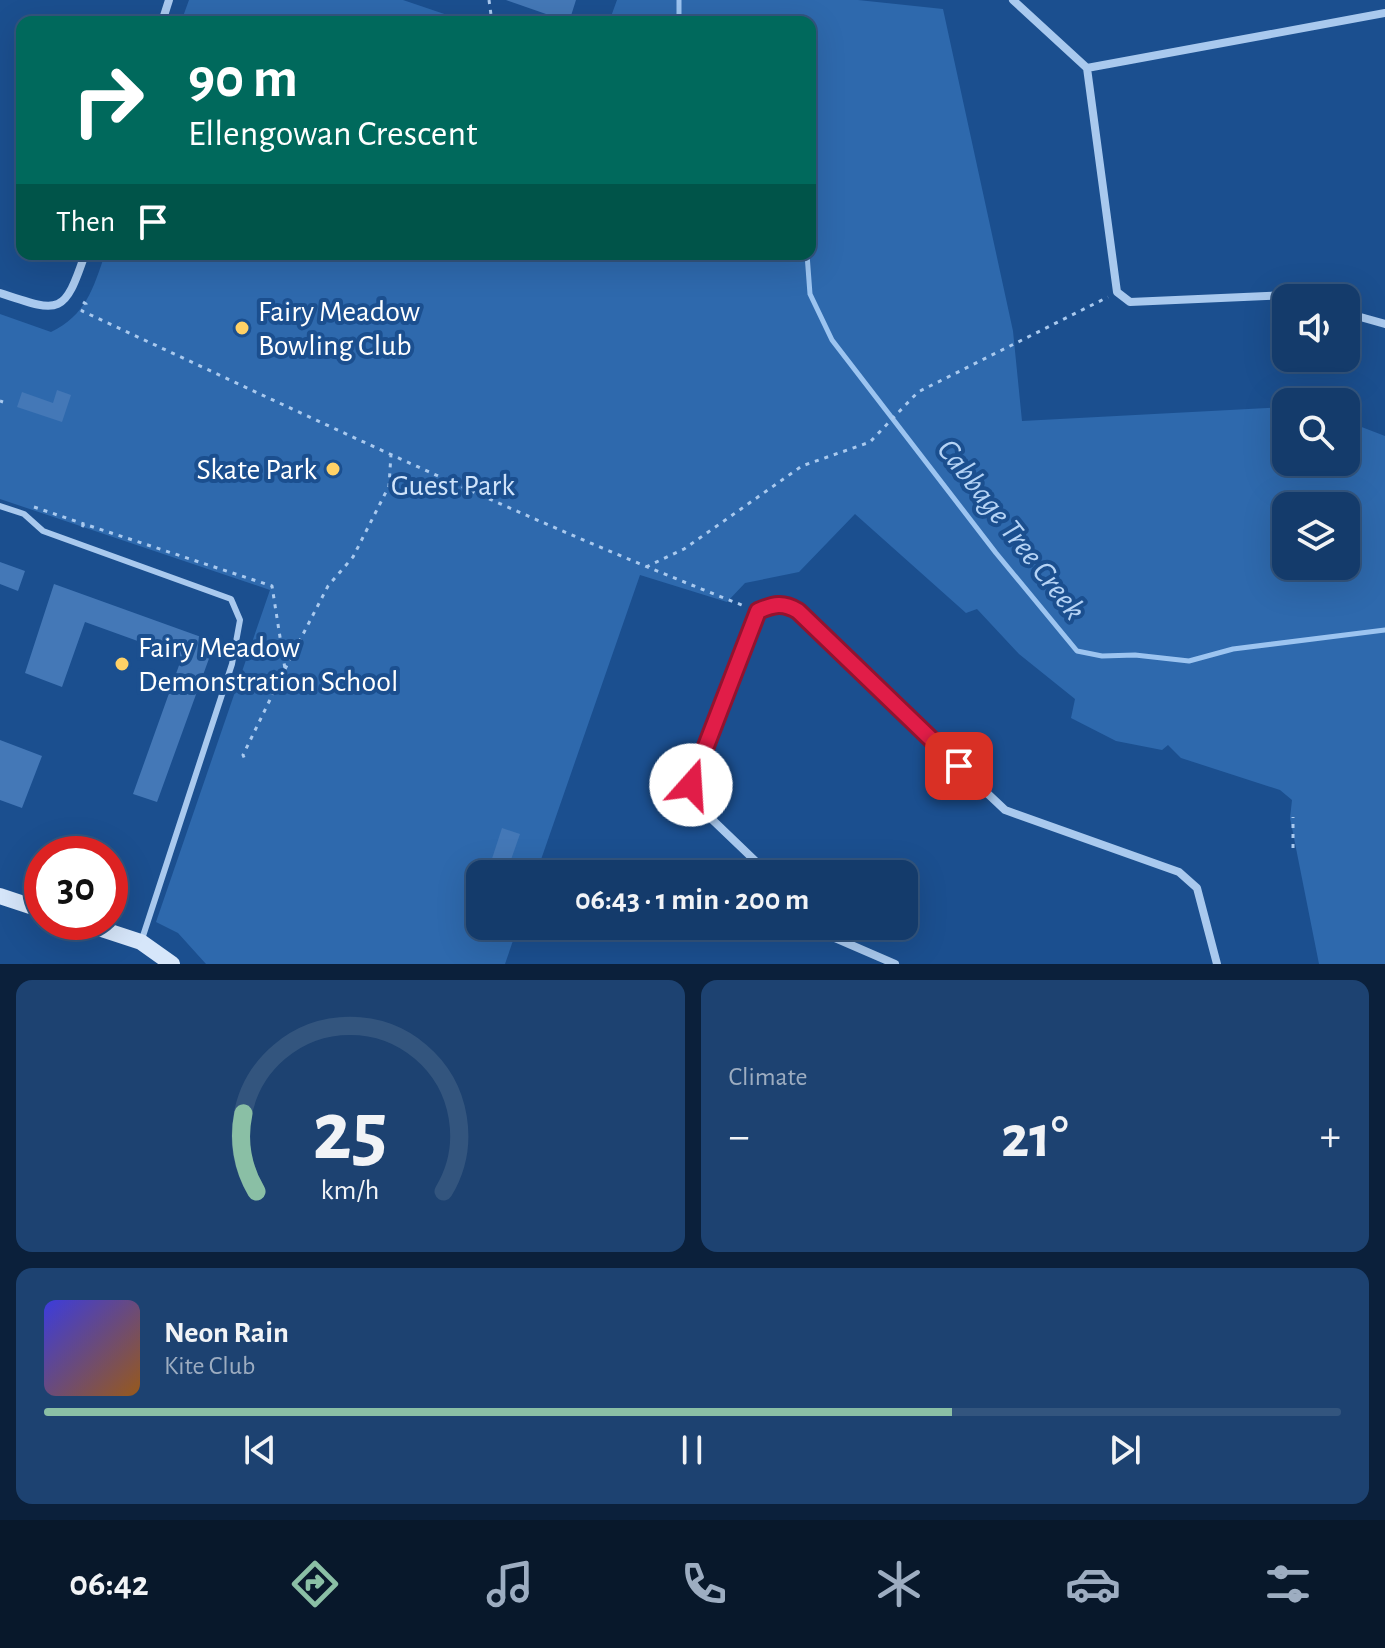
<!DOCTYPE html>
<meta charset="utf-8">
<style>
body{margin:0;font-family:"Alegreya Sans",sans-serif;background:#1d4271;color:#f1f3f6;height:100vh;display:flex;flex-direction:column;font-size:30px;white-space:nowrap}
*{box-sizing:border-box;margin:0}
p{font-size:26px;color:#9dadc1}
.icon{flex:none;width:44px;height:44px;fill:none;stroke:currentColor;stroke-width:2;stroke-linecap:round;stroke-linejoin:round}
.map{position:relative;height:964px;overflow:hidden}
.panel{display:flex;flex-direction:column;gap:16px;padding:16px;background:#0b203b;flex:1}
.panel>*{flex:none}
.hud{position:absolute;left:16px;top:16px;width:800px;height:244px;border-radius:16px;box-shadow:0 8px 32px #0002,0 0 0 2px #33557e;background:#00695c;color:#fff;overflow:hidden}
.controls{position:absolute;left:1272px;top:284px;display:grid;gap:16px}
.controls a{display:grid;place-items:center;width:88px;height:88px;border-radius:16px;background:#143b6b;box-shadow:0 8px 32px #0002,0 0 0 2px #33557e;font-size:40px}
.speed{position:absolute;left:24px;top:836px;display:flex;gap:16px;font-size:40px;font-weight:700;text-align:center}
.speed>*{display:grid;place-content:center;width:104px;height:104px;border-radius:50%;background:#143b6b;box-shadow:0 8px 32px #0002,0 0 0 2px #33557e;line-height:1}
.speed .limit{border:12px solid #d22;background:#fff;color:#111}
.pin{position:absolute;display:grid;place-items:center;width:68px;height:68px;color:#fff;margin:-34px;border-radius:16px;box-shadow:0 4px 12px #0006}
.me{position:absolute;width:88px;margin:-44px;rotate:19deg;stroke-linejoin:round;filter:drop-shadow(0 0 6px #0008)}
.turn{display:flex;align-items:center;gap:28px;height:168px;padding:0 40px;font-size:36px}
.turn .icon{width:104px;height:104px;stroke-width:2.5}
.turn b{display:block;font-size:56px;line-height:68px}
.then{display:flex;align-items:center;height:76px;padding:0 40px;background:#0003;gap:16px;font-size:30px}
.big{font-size:60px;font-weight:700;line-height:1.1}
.panel .card{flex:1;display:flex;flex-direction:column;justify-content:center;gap:12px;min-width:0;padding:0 28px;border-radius:16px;background:#1d4271}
.panel .dial{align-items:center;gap:0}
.dial svg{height:208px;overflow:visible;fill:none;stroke:#33557e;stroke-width:7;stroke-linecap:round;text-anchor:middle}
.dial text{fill:#f1f3f6;stroke:none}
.song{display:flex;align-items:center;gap:24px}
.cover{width:96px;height:96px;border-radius:12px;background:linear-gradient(135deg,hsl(240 70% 55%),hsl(30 70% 35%))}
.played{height:8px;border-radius:4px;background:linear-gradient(90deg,#8abfa5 70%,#33557e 70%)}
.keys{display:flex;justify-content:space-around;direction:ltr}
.heat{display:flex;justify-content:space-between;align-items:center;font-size:44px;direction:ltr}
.panel .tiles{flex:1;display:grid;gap:16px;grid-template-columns:1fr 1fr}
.card:last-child{grid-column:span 2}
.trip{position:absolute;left:466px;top:860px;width:452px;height:80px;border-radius:16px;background:#143b6b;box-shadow:0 8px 32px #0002,0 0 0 2px #33557e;font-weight:700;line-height:80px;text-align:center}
.tab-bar{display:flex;height:128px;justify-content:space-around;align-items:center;background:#08182b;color:#9dadc1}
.tab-bar .icon{width:56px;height:56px}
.tab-bar .current{color:#8abfa5}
.tab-bar b{font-size:36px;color:#f1f3f6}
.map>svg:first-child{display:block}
.green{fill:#2e69ad;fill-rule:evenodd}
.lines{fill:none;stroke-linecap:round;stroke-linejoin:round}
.stream{stroke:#9cc4f0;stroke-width:5}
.building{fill:#4478b7}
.path{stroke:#a9c9ee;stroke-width:3;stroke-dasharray:4 6;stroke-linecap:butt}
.lane{stroke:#a9c9ee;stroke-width:6}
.street{stroke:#a9c9ee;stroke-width:8}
.secondary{stroke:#d6e6fa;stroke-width:16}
.route-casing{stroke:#92132f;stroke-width:20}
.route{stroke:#e11d48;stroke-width:14}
.poi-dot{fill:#ffd166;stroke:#1b4f8f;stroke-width:3}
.labels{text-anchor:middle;stroke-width:8;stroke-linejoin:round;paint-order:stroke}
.poi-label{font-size:30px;fill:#fff;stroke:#1b4f8f;text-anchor:start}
.park-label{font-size:30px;fill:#cfe3fa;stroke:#1b4f8f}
.water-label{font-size:32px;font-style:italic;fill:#b5d3f5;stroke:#1b4f8f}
</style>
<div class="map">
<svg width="1385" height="964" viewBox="0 0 1385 964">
<rect width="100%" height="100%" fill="#1b4f8f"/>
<path class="green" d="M189 0H403L468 22H181Z
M617 0H858L943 9 1013 331 1022 421 1286 407V462H1346V421L1385 436V964H1319L1290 818 1292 800 1280 790 1181 758 1168 745 1162 750 1116 741 1071 718 1075 699 1019 654 977 609 966 613 855 514 799 572 745 583 727 602 640 575 536 874H480V926H518L505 964H206L178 933 156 922 270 590 0 499V314L51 332C86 315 93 289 105 254H810V22H609ZM1286 506H1346V566H1286Z"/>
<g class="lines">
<path class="stream" d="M679 22V0
M807 254 810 294 832 340 996 553 1077 651 1102 656 1135 655 1189 661 1233 649 1385 630"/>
</g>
<path class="building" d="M506 0H576L569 22Z
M57 390 71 395 62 422 17 407 22 392 53 403Z
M0 562 25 571 18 591 0 584Z
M54 584 215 642 157 802 133 794 182 657 85 622 62 687 25 673Z
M0 740 42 756 22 808 0 800Z
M502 828 520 834 506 874H487Z"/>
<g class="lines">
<path class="path" d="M489 0 492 22
M83 302 86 304 82 311C302 413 521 519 747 607
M0 401 3 402
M34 507 84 524
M82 527 84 524 272 586 285 669 243 755 246 762
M646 567 684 549 802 466 870 442 918 392 1108 297
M285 669 328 586 353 557 389 486 391 454
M1293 848V817"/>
<path class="lane" d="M0 506 24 514 43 531 231 599 240 620 232 664 142 939"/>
<path class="street" d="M1013 0 1087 68
M162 22 169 0
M1087 68 1117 292 1130 302 1288 295 1297 298
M1087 68 1385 13
M0 293C60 313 64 316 85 254
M1346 313 1385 324
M769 874 697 805 691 785 758 611 787 604 1005 810 1179 872 1197 888 1217 964
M823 926 835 938 895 964"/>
<path class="secondary" d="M0 896 42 910
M80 922 141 942 172 964"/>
</g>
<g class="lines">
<defs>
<path id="route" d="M691 785 758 611C774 604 783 602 798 611L959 766"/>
</defs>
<use href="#route" class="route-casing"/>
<use href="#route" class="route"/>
</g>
<g class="poi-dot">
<circle cx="242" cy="328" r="8"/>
<circle cx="333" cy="469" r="8"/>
<circle cx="122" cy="664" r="8"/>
</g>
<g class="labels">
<g class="poi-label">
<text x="258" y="321">Fairy Meadow<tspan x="258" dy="34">Bowling Club</tspan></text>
<text x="317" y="479" text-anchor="end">Skate Park</text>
<text x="138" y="657">Fairy Meadow<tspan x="138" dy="34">Demonstration School</tspan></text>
</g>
<g class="park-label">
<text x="453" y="495">Guest Park</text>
</g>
<g class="water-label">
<text transform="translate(1012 529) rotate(52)" y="11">Cabbage Tree Creek</text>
</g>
</g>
</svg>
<div class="controls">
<a><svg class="icon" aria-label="sound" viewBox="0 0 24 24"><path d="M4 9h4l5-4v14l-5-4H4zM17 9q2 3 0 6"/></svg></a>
<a><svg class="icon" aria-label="search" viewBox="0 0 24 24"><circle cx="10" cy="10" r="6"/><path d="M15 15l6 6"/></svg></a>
<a><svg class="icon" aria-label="layers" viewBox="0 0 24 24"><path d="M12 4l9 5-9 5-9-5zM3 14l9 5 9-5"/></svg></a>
</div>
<div class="speed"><div class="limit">30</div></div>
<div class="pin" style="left:959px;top:766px;background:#d93025"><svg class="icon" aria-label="arrive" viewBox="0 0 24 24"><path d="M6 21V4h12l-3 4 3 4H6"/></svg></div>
<svg class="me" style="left:691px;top:785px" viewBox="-20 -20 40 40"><circle r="19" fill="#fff"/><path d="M0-13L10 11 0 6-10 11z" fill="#e11d48"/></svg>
<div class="trip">06:43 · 1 min · 200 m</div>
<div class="hud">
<div class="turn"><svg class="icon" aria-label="right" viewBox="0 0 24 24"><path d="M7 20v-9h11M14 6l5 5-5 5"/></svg><div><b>90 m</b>Ellengowan Crescent</div></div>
<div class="then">Then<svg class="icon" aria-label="arrive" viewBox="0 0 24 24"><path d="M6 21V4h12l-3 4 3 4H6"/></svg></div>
</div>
</div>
<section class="panel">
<div class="tiles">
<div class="card dial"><svg viewBox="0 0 100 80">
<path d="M14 69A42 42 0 1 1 86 69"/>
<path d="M14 69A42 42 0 0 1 9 39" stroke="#8abfa5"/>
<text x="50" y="56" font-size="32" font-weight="700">25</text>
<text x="50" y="72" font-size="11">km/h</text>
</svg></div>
<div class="card"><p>Climate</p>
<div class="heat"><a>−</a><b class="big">21°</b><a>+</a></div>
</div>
<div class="card">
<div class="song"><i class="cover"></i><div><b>Neon Rain</b><p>Kite Club</p></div></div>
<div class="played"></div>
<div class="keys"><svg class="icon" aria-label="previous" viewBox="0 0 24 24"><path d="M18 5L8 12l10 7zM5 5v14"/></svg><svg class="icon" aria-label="pause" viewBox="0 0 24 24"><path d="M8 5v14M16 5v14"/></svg><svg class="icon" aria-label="next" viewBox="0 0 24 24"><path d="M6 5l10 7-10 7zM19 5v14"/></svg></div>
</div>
</div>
</section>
<nav class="tab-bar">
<b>06:42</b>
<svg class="icon current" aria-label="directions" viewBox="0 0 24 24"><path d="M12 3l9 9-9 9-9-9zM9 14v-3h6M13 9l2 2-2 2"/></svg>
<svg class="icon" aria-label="music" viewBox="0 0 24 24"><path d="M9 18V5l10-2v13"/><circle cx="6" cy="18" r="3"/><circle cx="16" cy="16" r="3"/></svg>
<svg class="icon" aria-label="phone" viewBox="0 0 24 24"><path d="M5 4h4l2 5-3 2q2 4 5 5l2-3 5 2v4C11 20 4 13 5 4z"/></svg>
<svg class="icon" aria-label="climate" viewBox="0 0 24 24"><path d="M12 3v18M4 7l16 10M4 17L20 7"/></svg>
<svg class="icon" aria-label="car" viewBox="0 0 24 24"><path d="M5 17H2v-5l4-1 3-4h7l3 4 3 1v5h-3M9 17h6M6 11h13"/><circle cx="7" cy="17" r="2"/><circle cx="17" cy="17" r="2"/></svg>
<svg class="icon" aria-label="filters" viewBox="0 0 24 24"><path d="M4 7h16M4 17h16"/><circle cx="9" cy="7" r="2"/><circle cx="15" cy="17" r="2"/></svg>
</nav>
